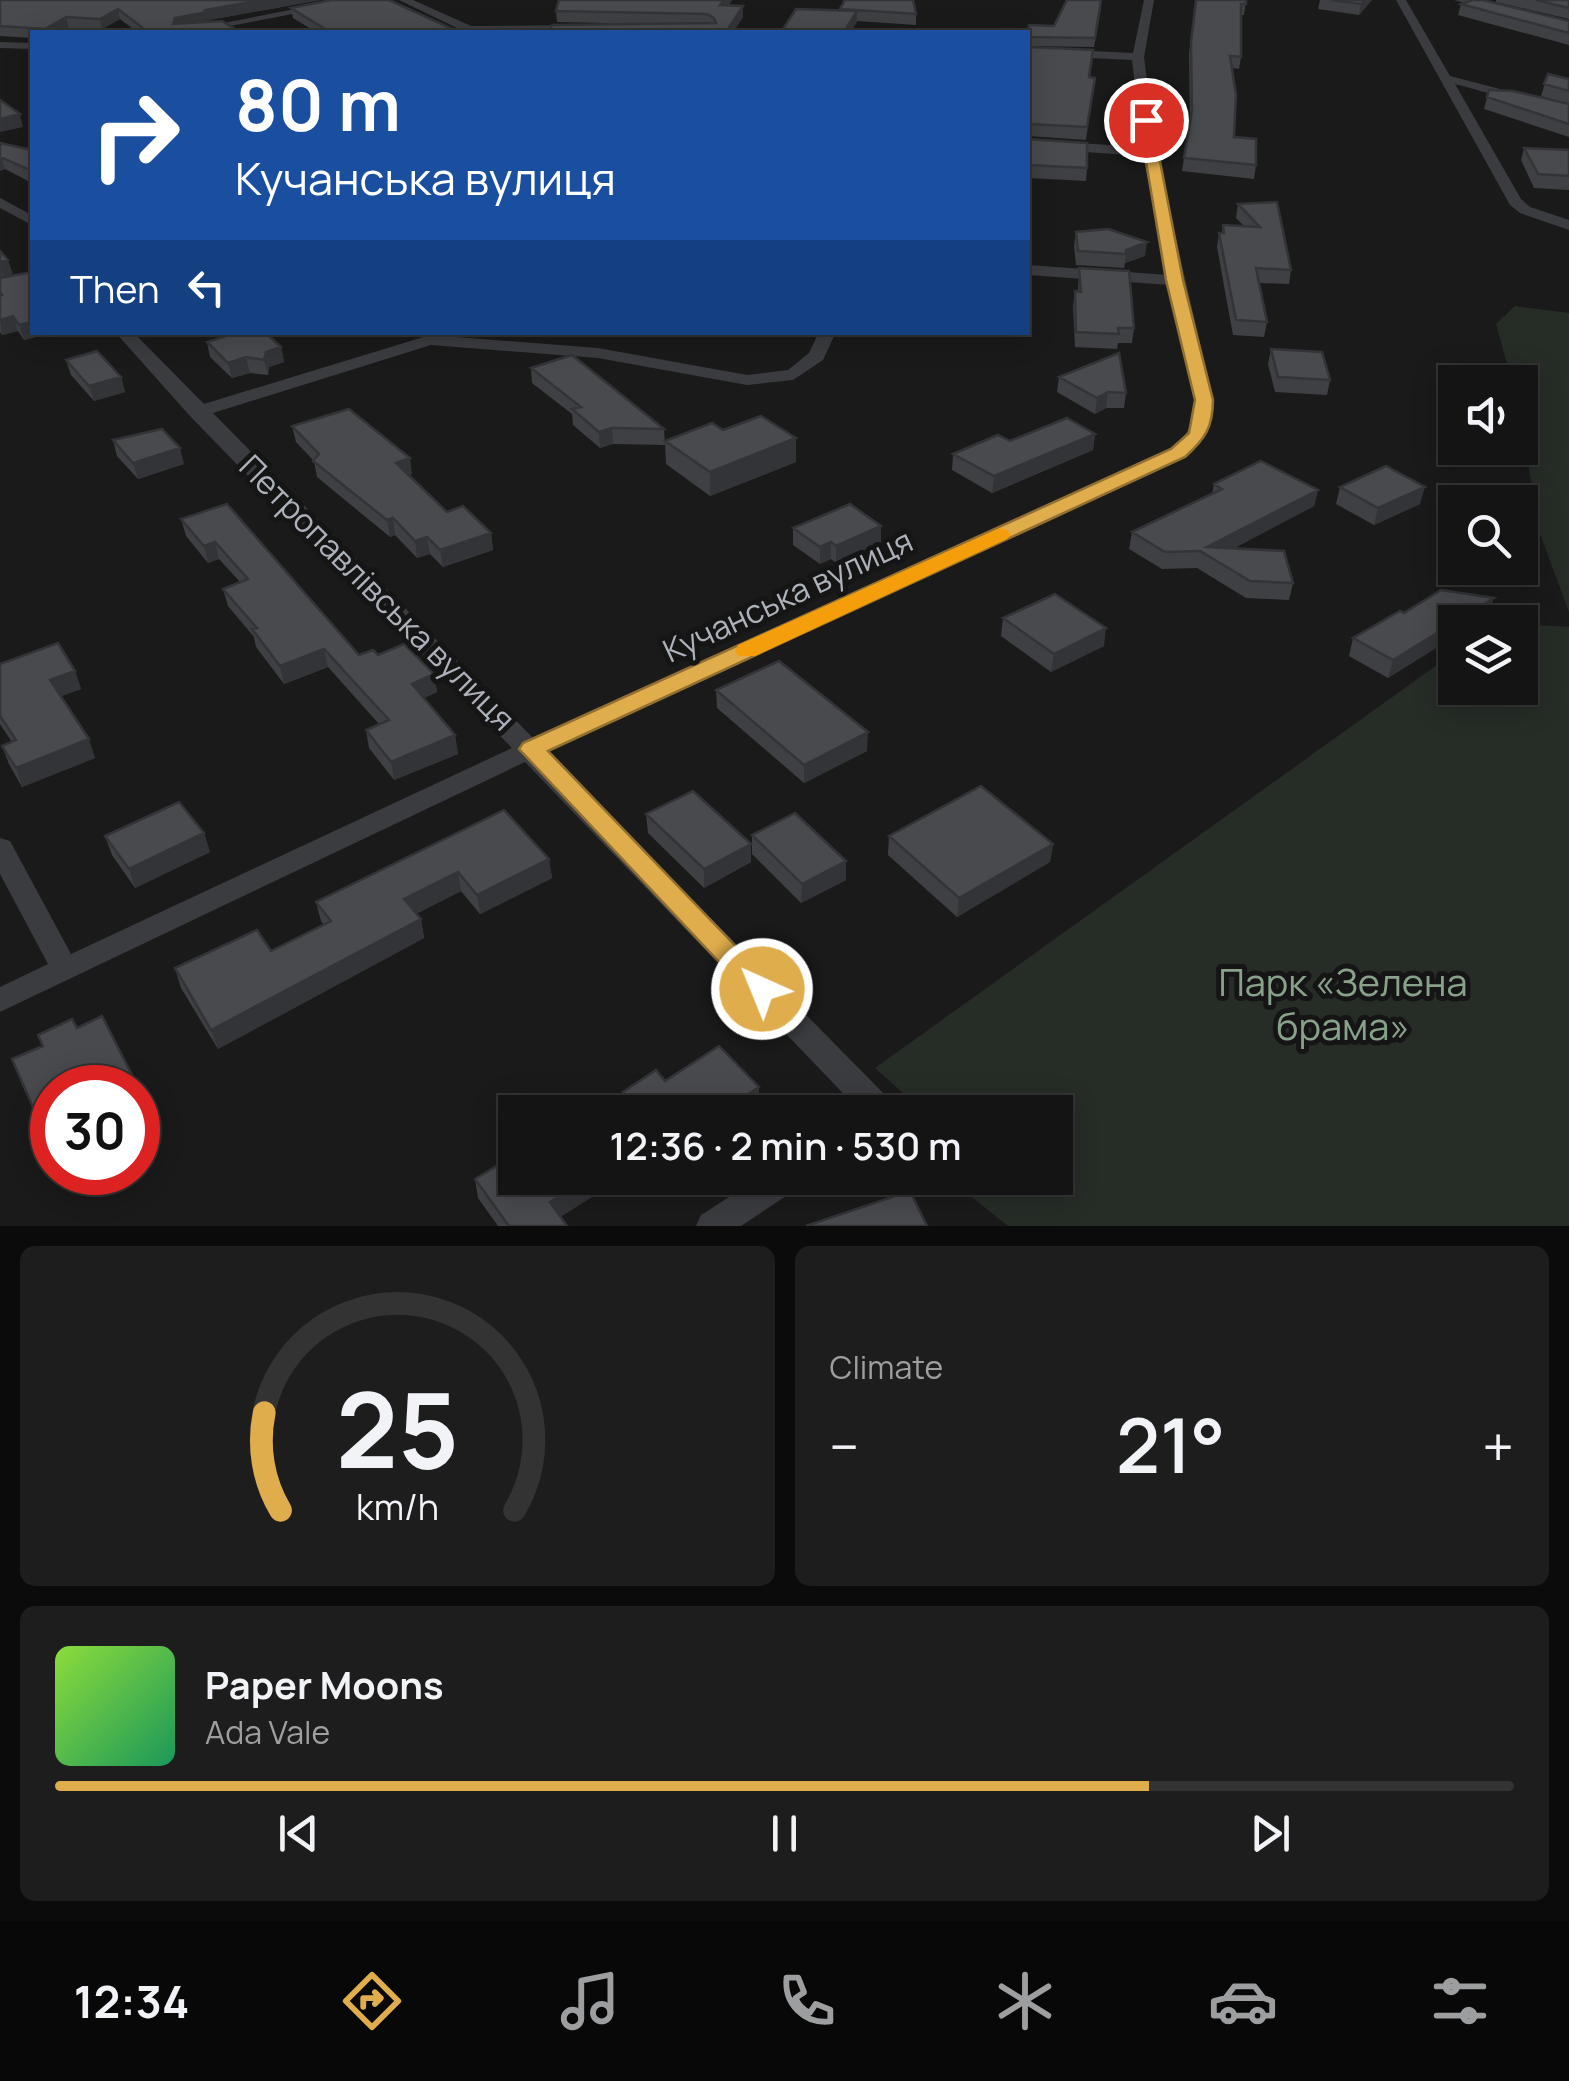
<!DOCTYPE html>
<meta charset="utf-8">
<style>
body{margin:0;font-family:Manrope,sans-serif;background:#1d1d1d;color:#f1f3f6;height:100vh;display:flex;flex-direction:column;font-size:38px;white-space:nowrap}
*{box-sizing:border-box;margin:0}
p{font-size:32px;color:#9d9ea0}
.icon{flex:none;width:55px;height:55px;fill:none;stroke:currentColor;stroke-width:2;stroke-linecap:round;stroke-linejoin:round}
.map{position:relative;height:1226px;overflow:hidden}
.side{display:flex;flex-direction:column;gap:20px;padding:20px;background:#0b0b0b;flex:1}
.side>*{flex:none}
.hud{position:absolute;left:30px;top:30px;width:1000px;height:305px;border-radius:0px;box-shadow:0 5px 25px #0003,0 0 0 2px #333334;background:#1a4fa0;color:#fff;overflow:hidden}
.fabs{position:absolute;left:1438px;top:365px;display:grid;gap:20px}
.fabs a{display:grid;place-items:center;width:100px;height:100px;border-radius:0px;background:#141414;box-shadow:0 5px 25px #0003,0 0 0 2px #333334;font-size:50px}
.speed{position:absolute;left:30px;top:1065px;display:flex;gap:20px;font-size:50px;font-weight:700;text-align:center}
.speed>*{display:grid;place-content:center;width:130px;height:130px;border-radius:50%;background:#141414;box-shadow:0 5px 25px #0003,0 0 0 2px #333334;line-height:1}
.speed .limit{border:15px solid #d22;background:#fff;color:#111}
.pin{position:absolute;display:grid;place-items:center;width:85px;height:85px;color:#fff;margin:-42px;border:5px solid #fff;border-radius:50%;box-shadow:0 2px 10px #0007}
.me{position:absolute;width:110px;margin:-55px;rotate:316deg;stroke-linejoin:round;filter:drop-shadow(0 0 8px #0008)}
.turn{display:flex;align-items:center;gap:35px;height:210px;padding:0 40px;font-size:45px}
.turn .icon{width:130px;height:130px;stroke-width:2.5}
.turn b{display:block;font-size:70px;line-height:85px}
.then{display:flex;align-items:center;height:95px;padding:0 40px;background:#0003;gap:20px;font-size:38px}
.big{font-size:75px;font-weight:600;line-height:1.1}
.side .widget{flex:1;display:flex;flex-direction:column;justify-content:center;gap:15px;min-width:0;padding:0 35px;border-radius:15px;background:#1d1d1d}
.side .dial{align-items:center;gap:0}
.dial svg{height:260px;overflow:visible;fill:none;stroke:#333334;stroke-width:7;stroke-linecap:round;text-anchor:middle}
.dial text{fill:#f1f3f6;stroke:none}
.song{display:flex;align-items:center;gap:30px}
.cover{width:120px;height:120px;border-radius:15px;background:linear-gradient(135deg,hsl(90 70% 55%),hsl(150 70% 35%))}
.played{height:10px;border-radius:5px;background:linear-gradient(90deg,#e0ad4d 75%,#333334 75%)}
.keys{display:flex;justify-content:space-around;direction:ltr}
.heat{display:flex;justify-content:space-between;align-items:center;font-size:55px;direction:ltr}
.side .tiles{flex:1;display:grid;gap:20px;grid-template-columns:1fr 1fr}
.widget:last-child{grid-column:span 2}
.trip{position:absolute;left:498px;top:1095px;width:575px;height:100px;border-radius:0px;background:#141414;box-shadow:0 5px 25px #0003,0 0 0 2px #333334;font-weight:600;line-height:100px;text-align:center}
.dock{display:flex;height:160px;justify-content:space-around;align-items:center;background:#080808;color:#9d9ea0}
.dock .icon{width:70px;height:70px}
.dock .active{color:#e0ad4d}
.dock b{font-size:45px;color:#f1f3f6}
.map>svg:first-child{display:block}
.green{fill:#262d27}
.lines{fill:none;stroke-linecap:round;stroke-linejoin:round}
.street{fill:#3b3c40;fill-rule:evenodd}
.wall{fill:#3f4043}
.shaded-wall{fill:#333437}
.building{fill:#494a4e;stroke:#333437;stroke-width:2.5}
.route{fill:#e0ad4d;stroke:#927032;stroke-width:2.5}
.slow{fill:#f59e0b}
.labels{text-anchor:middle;stroke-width:10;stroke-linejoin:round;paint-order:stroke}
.street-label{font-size:32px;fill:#adb1ba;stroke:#151516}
.near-park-label{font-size:38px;fill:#87a288;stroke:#151516}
</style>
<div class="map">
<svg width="1569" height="1226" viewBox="0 0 1569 1226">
<rect width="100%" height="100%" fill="#1a1a1b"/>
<path class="green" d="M1515 306 1569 313V612L1539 531 1520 411V382H1512L1496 324Z
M1520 624 1569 627V1226H1008L948 1178H1055V1112H924L875 1068 1455 652V688H1520Z"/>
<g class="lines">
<path class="street" d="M341 0H364L200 32H178Z
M399 0H413L471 26 581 25 587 28 581 31 460 32 461 30Z
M1144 0H1154L1144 57 1156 152 1213 400C1212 425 1203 440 1185 457L547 752 892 1102 897 1112H861L525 762 0 1012V987L48 964 0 874V838L10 841 71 954 512 748 190 416 115 332H133L204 404 430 335 598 348 747 375 788 370 809 353 819 332H836L823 360 793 380 747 385 598 358 431 345 213 413 533 738 1171 449C1181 440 1190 431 1193 417 1200 388 1177 316 1170 285L1028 275V265L1168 275 1143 156 1028 148V140L1142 147 1132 60 1028 55V48L1133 53Z
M1396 0H1406L1450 76 1569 107V115L1455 84 1521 199 1530 207 1569 220V230L1520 213 1510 205Z
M1454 0H1473L1502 9 1497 12Z
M0 42 32 43V49L0 48Z
M0 198 32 215V225L0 208Z
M759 1178H803L798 1188 741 1226H696L701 1215Z"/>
</g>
<path class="wall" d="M0 0H320L209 20 210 22 240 32H137L120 19 102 29 69 28 60 32H32V38L0 36Z
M559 0H732L728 6 743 17 733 32 648 24 557 22 556 11Z
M1196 0H1246L1244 15H1241V57L1239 69 1232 68 1234 137 1256 165 1254 179 1182 171 1190 122 1189 54Z
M1320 0H1372L1359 15 1318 9Z
M1496 0H1569V19L1496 2Z
M1461 4 1569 21V45L1458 15Z
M291 8 459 32H316L293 18Z
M1101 8 1094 47 1028 46 1089 77 1095 78 1086 140 1028 136 1029 139 1087 168 1086 181 1028 178V32L1054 26Z
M840 9 916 14V25L857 21 851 32H781L840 11Z
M1548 74 1569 79V104L1541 96Z
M1489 90 1569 104V137L1484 109Z
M0 143 32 150V183L5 169 0 171Z
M1524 148 1569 150V190L1534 188 1521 160Z
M1277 202 1291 270 1289 284 1259 283 1267 322 1264 337 1233 335 1217 247 1219 233H1222L1223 225 1244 226 1236 218 1238 204Z
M1076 232 1145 256 1125 263 1124 268 1076 265 1074 246Z
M1079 268 1134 328 1132 343H1118L1117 349 1075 347 1073 306 1075 291 1078 292Z
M0 292 32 332H54L24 340 18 331 2 335 0 332Z
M207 342 281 347 284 362 269 367 268 375 250 373 232 378 210 357Z
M1271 349 1330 380 1327 395 1275 392 1268 364Z
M66 360 121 377 125 392 94 401 71 375Z
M531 368 664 429 665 445 613 444 600 448 573 425 572 414 532 383Z
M1059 377 1126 393 1124 408H1106L1095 414 1057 392Z
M292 426 412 474 409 475 447 512 491 533 493 550 443 567 430 554 417 558 395 535 390 537 317 477 314 461 296 442Z
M723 430 796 462 710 496 666 464 665 441Z
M1095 434 1093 450 992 493 952 470 953 454 1010 441Z
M113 440 184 464 138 479 117 456Z
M1214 484 1318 490 1314 506 1234 548 1293 583 1289 600 1246 598 1197 568 1162 569 1129 549 1132 532 1212 494Z
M1340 487 1420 504 1374 525 1336 504Z
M227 504 359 655H378L434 674 437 692 424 698 455 735 458 754 394 780 369 748 366 730 379 724 328 667 284 684 256 647 254 637 228 606 223 589 240 582 219 559 208 563 186 536 181 519Z
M881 526V543L836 563 831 559 820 564 793 545V528Z
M1488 615 1477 622H1455V636L1388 678 1349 656 1353 638Z
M1003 618 1104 646 1051 672 1001 636Z
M0 664 75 671 81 689 61 696 95 758 22 787 9 764 2 746 12 742 0 724Z
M716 690 867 751 804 783 717 708Z
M504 810 549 859 552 878 480 914 461 891 416 914 421 919 424 938 218 1049 181 988 175 968 271 951 324 925 321 921 316 902Z
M646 814 751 844V862L704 888 648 833Z
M204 833 210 852 135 888 112 855 105 836Z
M752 835 846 880 801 903 752 854Z
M889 836 1053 844 1050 862 957 917 888 855Z
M665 1081 759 1087V1107L750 1112 625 1111 623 1092Z
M515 1139V1178L595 1195 560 1217 567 1226H498L478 1198 475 1179 513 1156 511 1141Z"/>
<path class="shaded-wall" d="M262 0H320L209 20 210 22 173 24 175 18 205 10Z
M724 0H732L721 16 720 5Z
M1365 0H1372L1359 15 1361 4Z
M743 6V17L733 32H726Z
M118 9 120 19 102 29 100 19Z
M857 11V22L851 32H844Z
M66 17 69 28 60 32H46L45 29Z
M20 114 23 127 0 132V119Z
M1 156 5 169 0 171V157Z
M1147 242 1145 256 1125 263 1126 250Z
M8 260 13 274 0 278V262Z
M13 316 18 331 2 335 0 320Z
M32 322V332H54L24 340 19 325Z
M281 347 284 362 269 367 268 375 264 360 266 352Z
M246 357 250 373 232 378 228 363Z
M121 377 125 392 94 401 89 386Z
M1108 392 1106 408 1095 414 1097 398Z
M612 428 613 444 600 448 599 432Z
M1095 434 1093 450 992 493 994 476Z
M796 438V462L710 496V472Z
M180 448 184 464 138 479 133 463Z
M410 458 412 474 398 479 396 463Z
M1425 487 1420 504 1374 525 1378 508Z
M1318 490 1314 506 1214 559 1207 547Z
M393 518 395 535 390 537 387 520Z
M881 526V543L836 563V546Z
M491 533 493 550 443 567 440 550Z
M427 537 430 554 417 558 415 541Z
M215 542 219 559 208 563 204 546Z
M831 542V559L820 564V547Z
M1494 598 1488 615 1477 622H1455V636L1388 678 1393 660Z
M1106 628 1104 646 1051 672 1054 654Z
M324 649 328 667 284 684 280 666Z
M75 671 81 689 56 698 50 680Z
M434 674 437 692 415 702 412 684Z
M868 732 867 751 804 783V765Z
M455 735 458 754 394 780 391 762Z
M89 739 95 758 22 787 16 768Z
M204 833 210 852 135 888 129 869Z
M751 844V862L704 888V869Z
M1053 844 1050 862 957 917 959 898Z
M549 859 552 878 480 914 477 895Z
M846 861V880L801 903 802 884Z
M458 872 461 891 407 918 404 899Z
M421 919 424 938 218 1049 211 1030Z
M132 1075 136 1088H107Z
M759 1087V1107L750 1112H721Z
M52 1114V1137L47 1140 39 1121Z
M589 1178H593L595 1195 552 1222 550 1202Z"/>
<path class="building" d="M0 0H262L205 10 207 12 175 18 173 24 222 21 240 32H148L118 9 100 19 66 17 45 29 0 26Z
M331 0H389L459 32H330L291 8Z
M559 0H724L720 5 743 6 726 32H549L552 25 716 23 714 18 707 14 556 11Z
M845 0H913L916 14 840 9Z
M1067 0H1101L1095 38 1028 37 1029 25 1054 26Z
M1196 0H1246V4H1241V57L1230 56 1236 95 1234 137 1256 139V165L1184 158 1192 110 1191 43Z
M1331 0H1365L1361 4Z
M1473 0H1483L1569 21V33L1461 4Z
M1536 0H1569V8Z
M796 9 857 11 844 32H781Z
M1028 44 1029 47 1093 50 1089 77 1095 78 1087 127 1029 124 1028 125Z
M1548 74 1569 79V91L1544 84Z
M1489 90 1513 91 1569 104V124L1487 97Z
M0 100 20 114 0 119Z
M1028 134 1029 139 1087 143V168L1028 165Z
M0 143 32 150V171L0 157Z
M1524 148 1569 150V176L1538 174Z
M1277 202 1291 270 1256 268 1267 322 1236 320 1219 233H1224L1223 225 1260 227 1238 204Z
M1108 229 1147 242 1126 250V254L1078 251 1076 232Z
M0 251 8 260 0 262Z
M1079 268 1129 271 1134 328H1118L1119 334 1076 332 1075 291 1081 292Z
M32 272V322L19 325 13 316 0 320V295H2L0 292V278Z
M239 332H265L281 347 266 352 264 360 246 357 228 363 207 342Z
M1271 349 1322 352 1330 380 1278 377Z
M97 351 121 377 89 386 66 360Z
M1119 353 1126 393 1108 392 1097 398 1059 377Z
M572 355 664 429 612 428 599 432 572 409 581 407 531 368Z
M349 409 410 458 396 463 447 512 463 506 491 533 440 550 427 537 415 541 393 518 387 520 313 461 319 454 292 426Z
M761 416 796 438 710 472 665 441 712 423 723 430Z
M1067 418 1095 434 994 476 953 454 998 435 1010 441Z
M162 429 180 448 133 463 113 440Z
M1261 461 1318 490 1207 547 1284 551 1293 583 1250 581 1200 551 1165 552 1132 532 1222 489 1214 484Z
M1386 466 1425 487 1378 508 1340 487Z
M227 504 359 655 373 650 378 655 404 644 434 674 412 684 455 735 391 762 366 730 389 720 324 649 280 666 252 629 257 628 223 589 248 579 215 542 204 546 181 519Z
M850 504 881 526 836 546 831 542 820 547 793 528Z
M1441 590 1494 598 1393 660 1353 638 1400 611 1404 613Z
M1055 594 1106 628 1054 654 1003 618Z
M58 643 75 671 50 680 89 739 16 768 2 746 16 740 0 716V664Z
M779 661 868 732 804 765 716 690Z
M981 786 1053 844 959 898 889 836Z
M693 791 751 844 704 869 646 814Z
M179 802 204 833 129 869 105 836Z
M504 810 549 859 477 895 458 872 404 899 421 919 211 1030 175 968 257 930 271 951 331 921 316 902Z
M795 813 846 861 802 884 752 835Z
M102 1016 132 1075 107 1088H52V1114L39 1121 12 1059 43 1046 38 1035 72 1019 77 1028Z
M719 1046 759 1087 721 1112H641L623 1092 656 1070 665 1081Z
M515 1155V1178H589L550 1202 567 1226H509L475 1179Z
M910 1191 927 1226H806Z"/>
<path class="route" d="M1146 117 1152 120 1183 280 1213 400C1213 427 1205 439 1185 457L548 751 777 989 773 997 762 1001 752 997 519 749 523 743 1171 449 1189 433 1195 400 1166 280 1139 120Z"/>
<path class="slow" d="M1000 528 1007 530 1011 535 1007 539 755 656H738L735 651 738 645Z"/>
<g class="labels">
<g class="street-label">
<text transform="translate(377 593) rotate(45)" y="11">Петропавлівська вулиця</text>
<text transform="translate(788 596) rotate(-25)" y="11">Кучанська вулиця</text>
</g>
<g class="near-park-label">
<text x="1343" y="996">Парк «Зелена<tspan x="1343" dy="44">брама»</tspan></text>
</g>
</g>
</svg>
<div class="fabs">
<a><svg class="icon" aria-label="sound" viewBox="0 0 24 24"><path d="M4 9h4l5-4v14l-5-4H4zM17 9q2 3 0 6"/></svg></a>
<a><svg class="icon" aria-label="search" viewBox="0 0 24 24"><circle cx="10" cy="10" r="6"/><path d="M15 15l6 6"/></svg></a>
<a><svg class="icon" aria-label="layers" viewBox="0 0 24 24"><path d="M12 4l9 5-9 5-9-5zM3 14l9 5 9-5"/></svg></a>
</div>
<div class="speed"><div class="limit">30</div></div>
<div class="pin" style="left:1146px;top:120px;background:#d93025"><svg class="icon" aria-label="arrive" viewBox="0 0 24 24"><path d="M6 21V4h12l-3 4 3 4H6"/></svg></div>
<svg class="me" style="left:762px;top:989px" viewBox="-20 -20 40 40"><circle r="17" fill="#e0ad4d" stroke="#fff" stroke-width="3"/><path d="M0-11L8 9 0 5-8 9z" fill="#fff"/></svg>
<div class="trip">12:36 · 2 min · 530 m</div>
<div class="hud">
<div class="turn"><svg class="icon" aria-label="right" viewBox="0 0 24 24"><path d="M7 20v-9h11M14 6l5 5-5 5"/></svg><div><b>80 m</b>Кучанська вулиця</div></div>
<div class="then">Then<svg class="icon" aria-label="left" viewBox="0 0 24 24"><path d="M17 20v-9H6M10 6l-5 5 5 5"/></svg></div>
</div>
</div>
<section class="side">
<div class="tiles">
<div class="widget dial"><svg viewBox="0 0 100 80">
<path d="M14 69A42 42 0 1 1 86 69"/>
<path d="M14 69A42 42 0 0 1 9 39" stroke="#e0ad4d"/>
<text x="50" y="56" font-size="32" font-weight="700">25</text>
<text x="50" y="72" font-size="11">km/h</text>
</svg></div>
<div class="widget"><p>Climate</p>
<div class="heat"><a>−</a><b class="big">21°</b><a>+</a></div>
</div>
<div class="widget">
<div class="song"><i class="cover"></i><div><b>Paper Moons</b><p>Ada Vale</p></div></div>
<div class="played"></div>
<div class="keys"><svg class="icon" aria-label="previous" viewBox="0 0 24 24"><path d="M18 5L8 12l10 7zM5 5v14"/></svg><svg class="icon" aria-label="pause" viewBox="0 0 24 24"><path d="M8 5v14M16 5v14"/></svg><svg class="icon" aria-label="next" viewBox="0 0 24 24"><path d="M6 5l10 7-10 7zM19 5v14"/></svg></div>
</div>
</div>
</section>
<nav class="dock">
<b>12:34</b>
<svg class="icon active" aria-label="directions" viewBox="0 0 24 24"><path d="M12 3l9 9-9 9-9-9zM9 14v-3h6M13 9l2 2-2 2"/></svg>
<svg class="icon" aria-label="music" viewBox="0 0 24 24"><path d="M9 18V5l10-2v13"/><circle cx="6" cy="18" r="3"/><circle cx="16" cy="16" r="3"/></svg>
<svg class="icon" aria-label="phone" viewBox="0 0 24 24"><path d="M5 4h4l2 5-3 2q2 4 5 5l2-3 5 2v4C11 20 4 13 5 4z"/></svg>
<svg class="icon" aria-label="climate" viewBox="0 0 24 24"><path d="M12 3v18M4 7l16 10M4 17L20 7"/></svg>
<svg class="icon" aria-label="car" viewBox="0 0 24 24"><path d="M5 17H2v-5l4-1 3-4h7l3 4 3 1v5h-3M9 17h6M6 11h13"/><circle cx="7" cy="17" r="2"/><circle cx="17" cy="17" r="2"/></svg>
<svg class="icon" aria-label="filters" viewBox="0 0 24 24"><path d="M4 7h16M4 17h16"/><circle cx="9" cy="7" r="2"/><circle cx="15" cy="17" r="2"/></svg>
</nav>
